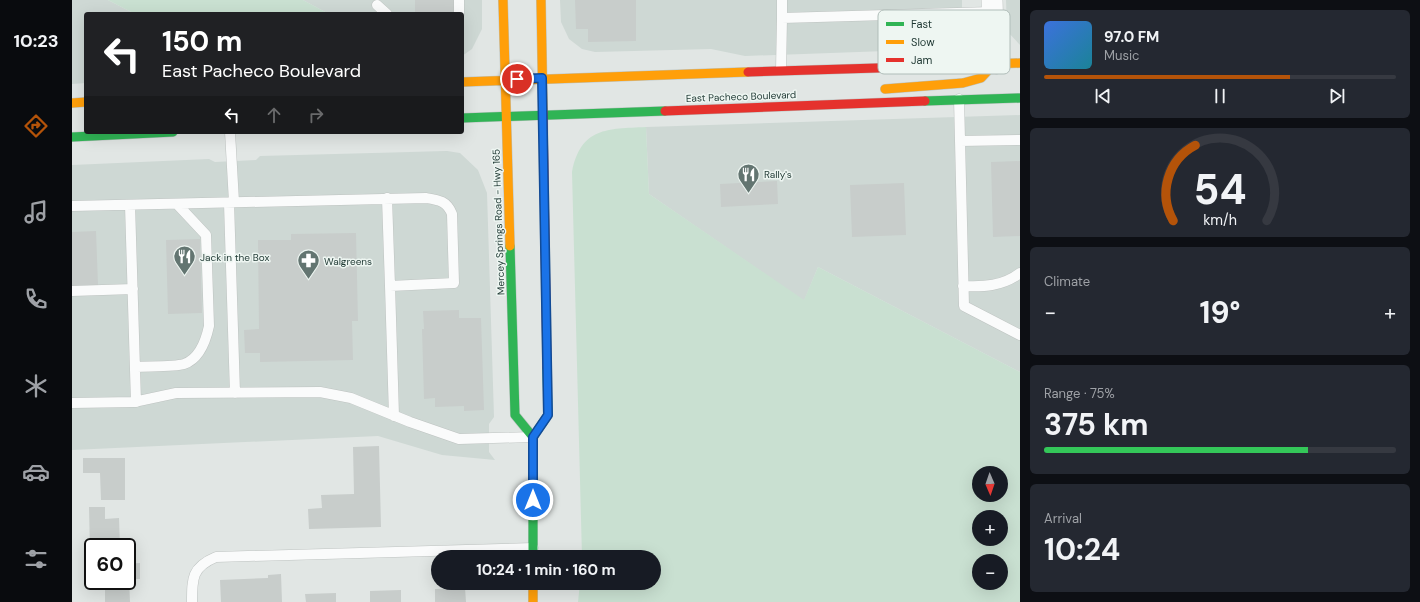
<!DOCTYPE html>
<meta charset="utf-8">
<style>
body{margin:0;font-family:"DM Sans",sans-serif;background:#242831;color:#f1f3f6;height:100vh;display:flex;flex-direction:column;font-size:15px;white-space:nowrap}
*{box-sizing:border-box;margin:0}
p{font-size:13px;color:#9ea1a6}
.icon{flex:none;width:22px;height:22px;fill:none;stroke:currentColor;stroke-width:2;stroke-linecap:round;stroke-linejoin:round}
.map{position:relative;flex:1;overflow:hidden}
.drawer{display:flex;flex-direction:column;gap:10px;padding:10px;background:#0d0f14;width:400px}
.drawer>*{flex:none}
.banner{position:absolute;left:12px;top:12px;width:380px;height:122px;border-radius:4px;box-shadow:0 4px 16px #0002;background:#202124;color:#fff;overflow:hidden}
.needle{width:26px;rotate:178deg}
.fabs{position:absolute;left:900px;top:466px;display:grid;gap:8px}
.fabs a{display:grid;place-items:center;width:36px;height:36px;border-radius:50%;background:#171b24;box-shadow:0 4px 16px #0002;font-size:20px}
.speed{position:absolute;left:12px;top:538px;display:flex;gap:8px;font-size:20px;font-weight:700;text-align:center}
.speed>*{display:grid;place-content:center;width:52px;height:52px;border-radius:50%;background:#171b24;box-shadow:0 4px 16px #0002;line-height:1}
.speed .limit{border:2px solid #111;border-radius:6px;background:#fff;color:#111}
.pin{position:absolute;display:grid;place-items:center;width:34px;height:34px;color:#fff;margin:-17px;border:2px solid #fff;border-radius:50%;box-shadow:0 1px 4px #0007}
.me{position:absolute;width:44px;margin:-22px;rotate:0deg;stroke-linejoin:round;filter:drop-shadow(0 0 3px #0008)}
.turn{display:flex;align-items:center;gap:14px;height:84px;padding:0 12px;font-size:18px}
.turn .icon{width:52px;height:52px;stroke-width:2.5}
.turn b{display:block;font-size:28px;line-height:34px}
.lanes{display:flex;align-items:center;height:38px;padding:0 12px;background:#0003;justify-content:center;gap:20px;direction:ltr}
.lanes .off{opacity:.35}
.big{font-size:30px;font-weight:700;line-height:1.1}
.drawer .widget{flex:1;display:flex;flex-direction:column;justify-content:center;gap:6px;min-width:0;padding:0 14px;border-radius:6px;background:#242831}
.drawer .dial{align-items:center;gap:0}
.dial svg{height:104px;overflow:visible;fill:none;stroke:#363941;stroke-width:7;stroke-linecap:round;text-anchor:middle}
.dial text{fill:#f1f3f6;stroke:none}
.song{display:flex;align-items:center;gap:12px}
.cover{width:48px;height:48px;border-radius:6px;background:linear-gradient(135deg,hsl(220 70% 55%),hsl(190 70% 35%))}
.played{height:4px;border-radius:2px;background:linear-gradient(90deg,#b45309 70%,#363941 70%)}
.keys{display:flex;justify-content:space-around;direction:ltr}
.heat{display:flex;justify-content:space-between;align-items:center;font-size:22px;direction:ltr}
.charge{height:6px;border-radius:3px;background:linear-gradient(90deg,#34c759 75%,#363941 0)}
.trip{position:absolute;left:359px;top:550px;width:230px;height:40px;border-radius:20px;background:#171b24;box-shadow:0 4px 16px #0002;font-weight:700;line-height:40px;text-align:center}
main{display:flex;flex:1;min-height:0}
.menu{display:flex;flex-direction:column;width:72px;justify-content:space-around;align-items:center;background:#090b0e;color:#9ea1a6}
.menu .icon{width:28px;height:28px}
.menu .active{color:#b45309}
.menu b{font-size:18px;color:#f1f3f6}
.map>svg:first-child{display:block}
.built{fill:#ced8d4}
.green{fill:#c9e0d1;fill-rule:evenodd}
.building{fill:#c8cdcb}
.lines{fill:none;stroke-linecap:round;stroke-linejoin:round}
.lane-casing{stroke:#bec3c1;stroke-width:11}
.street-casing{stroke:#bec3c1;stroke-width:22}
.fast-casing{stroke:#bbc3c1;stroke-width:10}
.slow-casing{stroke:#bbc3c1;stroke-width:10}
.jam-casing{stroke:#bbc3c1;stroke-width:10}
.lane{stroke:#fafbfb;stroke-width:10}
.street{stroke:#fafbfb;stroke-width:21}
.fast{stroke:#30b455;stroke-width:9}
.slow{stroke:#ff9f0a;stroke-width:9}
.jam{stroke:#e5322d;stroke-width:9}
.route-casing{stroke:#114b97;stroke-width:10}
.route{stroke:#1a73e8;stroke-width:7}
.labels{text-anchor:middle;stroke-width:3;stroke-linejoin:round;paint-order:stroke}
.street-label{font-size:10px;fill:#1f3833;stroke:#eef6f2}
.poi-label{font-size:10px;fill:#1f3833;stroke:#eef6f2;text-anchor:start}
.key{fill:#eef6f2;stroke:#b0bdb9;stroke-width:1}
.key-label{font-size:11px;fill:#1f3833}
</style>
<main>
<nav class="menu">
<b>10:23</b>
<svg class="icon active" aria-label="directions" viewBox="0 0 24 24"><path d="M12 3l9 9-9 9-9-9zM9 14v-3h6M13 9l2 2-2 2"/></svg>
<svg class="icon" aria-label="music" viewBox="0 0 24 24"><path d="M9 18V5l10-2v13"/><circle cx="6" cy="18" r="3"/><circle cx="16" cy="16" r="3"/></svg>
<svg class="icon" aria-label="phone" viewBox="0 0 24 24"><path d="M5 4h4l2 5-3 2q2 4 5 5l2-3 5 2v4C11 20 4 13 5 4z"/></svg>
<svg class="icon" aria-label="climate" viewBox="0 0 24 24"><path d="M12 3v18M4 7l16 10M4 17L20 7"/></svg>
<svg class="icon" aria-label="car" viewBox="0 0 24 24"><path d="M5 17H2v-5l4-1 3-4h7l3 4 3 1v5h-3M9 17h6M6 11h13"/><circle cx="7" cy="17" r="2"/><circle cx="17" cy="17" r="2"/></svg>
<svg class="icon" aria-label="filters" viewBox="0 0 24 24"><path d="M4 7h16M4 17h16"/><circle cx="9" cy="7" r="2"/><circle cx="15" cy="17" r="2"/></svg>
</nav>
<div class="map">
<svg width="948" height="602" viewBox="0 0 948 602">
<rect width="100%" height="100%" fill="#e1e6e4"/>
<path class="built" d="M0 0H36L63 14H14V83L0 84Z
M231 0H410V29L400 49 390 56V14H257Z
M488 0H890V32L880 44 869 49 673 56 639 49 523 52 510 49 497 39 489 22Z
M934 0H948V45L935 31Z
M948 115V372L746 267 732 301 577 194 574 127Z
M375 151 388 153 406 170 415 193 422 417 417 424V452L423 460 370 455 306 436 0 450V165L137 159 143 162 184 160 188 156Z"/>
<path class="green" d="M36 0H231L257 14H63Z
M574 127 577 194 732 300 746 267 948 372V602H506L508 583H582V557H510L500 172C509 127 535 129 574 127ZM907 473H929V495H907ZM907 517H929V539H907ZM907 561H929V583H907Z"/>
<path class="building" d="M343 0H384V14H343Z
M503 0H564V41L516 42V29H504Z
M948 161V236L921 237 919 162Z
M705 181 706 204 649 207 648 184Z
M832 183 834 235 780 237 778 185Z
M24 231 26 285 0 286V232Z
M284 233 286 321H280L281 360 188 362V353H173L172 330 187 329 186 240H219V234Z
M128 239 130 313 96 314 94 240Z
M387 310V318H409L412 410 392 411V406L363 407V398L352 399 350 329H352L351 311Z
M307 446 309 527 237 529 236 509 250 508 249 495 282 494 281 447Z
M11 458H53V500H29L28 473H11Z
M17 507H33V519L47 518 48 547H21V551H18Z
M16 558H21V577H16Z
M68 563V579H57L58 602H33V581H55V564Z
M209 574 210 602H149L148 580 196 578V575Z
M393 588 394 602H363V589Z
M329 590V602H298V591Z
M264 593V602H234L233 594Z"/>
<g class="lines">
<defs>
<path id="lane" d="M387 0V14
M710 0V18L920 12
M305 5 315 14
M709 70 710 18
M887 99 892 306 948 335
M158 132 162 202
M888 141 948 140
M315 198 318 286
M157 203 163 393
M58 205 64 402
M0 206 354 198C367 200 375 201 380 214L382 283 318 286 322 416
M891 286C912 287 931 286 948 273
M0 291 61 289
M63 367C75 366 102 367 112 364 127 359 134 340 137 326L134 235 105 204
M0 403 62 402 104 393 248 392 279 398 338 422 387 439 461 437
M120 602C120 578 120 567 144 557L461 548"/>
<path id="street" d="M920 0 922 64"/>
<path id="fast" d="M853 101 948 98
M390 118 593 111
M0 137 101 132
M438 246 443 415 461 437
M461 557V437L476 415 475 368"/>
<path id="slow" d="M431 0 438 246
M469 0 471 112
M838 67 948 63
M390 82 676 72
M813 89 891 83 909 78 922 64
M0 103 14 102
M461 583V602"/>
<path id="jam" d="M676 72 838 67
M593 111 853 101
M471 112 475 368"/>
</defs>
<use href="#lane" class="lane-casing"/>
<use href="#street" class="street-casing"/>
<use href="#fast" class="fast-casing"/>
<use href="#slow" class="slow-casing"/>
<use href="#jam" class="jam-casing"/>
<use href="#lane" class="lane"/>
<use href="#street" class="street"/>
<use href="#fast" class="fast"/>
<use href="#slow" class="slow"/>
<use href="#jam" class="jam"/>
</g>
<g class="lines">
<defs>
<path id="route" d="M445 79 470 78 476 415 461 437V500"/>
</defs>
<use href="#route" class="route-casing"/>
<use href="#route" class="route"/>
</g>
<defs>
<symbol id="restaurant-pin" viewBox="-11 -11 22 30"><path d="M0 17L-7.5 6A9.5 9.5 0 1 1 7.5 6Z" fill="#637571" stroke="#eef6f2"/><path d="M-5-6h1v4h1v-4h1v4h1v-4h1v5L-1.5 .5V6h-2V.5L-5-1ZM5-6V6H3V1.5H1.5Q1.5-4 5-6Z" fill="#fff"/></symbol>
<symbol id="pharmacy-pin" viewBox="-11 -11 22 30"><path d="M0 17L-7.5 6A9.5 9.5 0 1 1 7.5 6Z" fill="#637571" stroke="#eef6f2"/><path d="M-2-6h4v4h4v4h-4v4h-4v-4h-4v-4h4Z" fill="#fff"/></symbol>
</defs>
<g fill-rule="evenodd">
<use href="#restaurant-pin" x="664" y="162" width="25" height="34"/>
<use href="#restaurant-pin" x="100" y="244" width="25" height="34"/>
<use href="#pharmacy-pin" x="224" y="248" width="25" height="34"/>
</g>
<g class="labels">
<g class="street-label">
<text transform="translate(669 96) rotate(-2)" y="4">East Pacheco Boulevard</text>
<text transform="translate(426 222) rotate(-92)" y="4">Mercey Springs Road - Hwy 165</text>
</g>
<g class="poi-label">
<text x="692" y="178">Rally's</text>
<text x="128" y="261">Jack in the Box</text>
<text x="252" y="265">Walgreens</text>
</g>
</g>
<rect x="806" y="10" width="132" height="64" rx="6" class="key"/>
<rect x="814" y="22" width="18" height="4" fill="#30b455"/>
<rect x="814" y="40" width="18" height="4" fill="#ff9f0a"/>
<rect x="814" y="58" width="18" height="4" fill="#e5322d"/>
<g class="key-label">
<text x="839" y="28">Fast</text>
<text x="839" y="46">Slow</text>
<text x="839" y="64">Jam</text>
</g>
</svg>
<div class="fabs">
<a><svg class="needle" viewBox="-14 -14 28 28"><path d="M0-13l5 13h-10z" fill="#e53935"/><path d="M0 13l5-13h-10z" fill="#9ea1a6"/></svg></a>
<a>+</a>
<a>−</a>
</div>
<div class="speed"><div class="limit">60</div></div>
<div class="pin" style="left:445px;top:79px;background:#d93025"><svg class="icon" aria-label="arrive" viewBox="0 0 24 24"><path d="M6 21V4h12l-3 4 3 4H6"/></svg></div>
<svg class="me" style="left:461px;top:500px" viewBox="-20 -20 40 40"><circle r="17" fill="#1a73e8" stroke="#fff" stroke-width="3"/><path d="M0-11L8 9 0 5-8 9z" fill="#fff"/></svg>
<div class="trip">10:24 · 1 min · 160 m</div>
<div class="banner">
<div class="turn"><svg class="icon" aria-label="left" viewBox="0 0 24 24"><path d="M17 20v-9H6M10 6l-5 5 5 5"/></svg><div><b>150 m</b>East Pacheco Boulevard</div></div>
<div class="lanes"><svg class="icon" aria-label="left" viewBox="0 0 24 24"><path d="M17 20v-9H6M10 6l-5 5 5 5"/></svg><svg class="icon off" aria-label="ahead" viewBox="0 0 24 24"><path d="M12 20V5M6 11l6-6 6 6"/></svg><svg class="icon off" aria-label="right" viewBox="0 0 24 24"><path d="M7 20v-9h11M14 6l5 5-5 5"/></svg></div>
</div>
</div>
<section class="drawer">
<div class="widget">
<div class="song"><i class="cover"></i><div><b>97.0 FM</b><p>Music</p></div></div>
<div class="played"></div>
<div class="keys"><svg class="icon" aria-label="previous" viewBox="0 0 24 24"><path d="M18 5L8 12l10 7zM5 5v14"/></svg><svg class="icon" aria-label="pause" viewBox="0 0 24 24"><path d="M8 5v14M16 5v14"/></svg><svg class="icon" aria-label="next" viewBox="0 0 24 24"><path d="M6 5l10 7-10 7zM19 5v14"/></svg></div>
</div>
<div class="widget dial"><svg viewBox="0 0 100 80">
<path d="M14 69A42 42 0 1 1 86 69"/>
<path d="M14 69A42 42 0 0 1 31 11" stroke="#b45309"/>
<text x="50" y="56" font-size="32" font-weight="700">54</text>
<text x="50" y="72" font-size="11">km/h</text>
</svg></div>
<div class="widget"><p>Climate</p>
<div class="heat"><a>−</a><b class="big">19°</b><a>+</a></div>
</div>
<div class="widget"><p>Range · 75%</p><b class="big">375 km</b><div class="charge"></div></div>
<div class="widget"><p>Arrival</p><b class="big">10:24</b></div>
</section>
</main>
